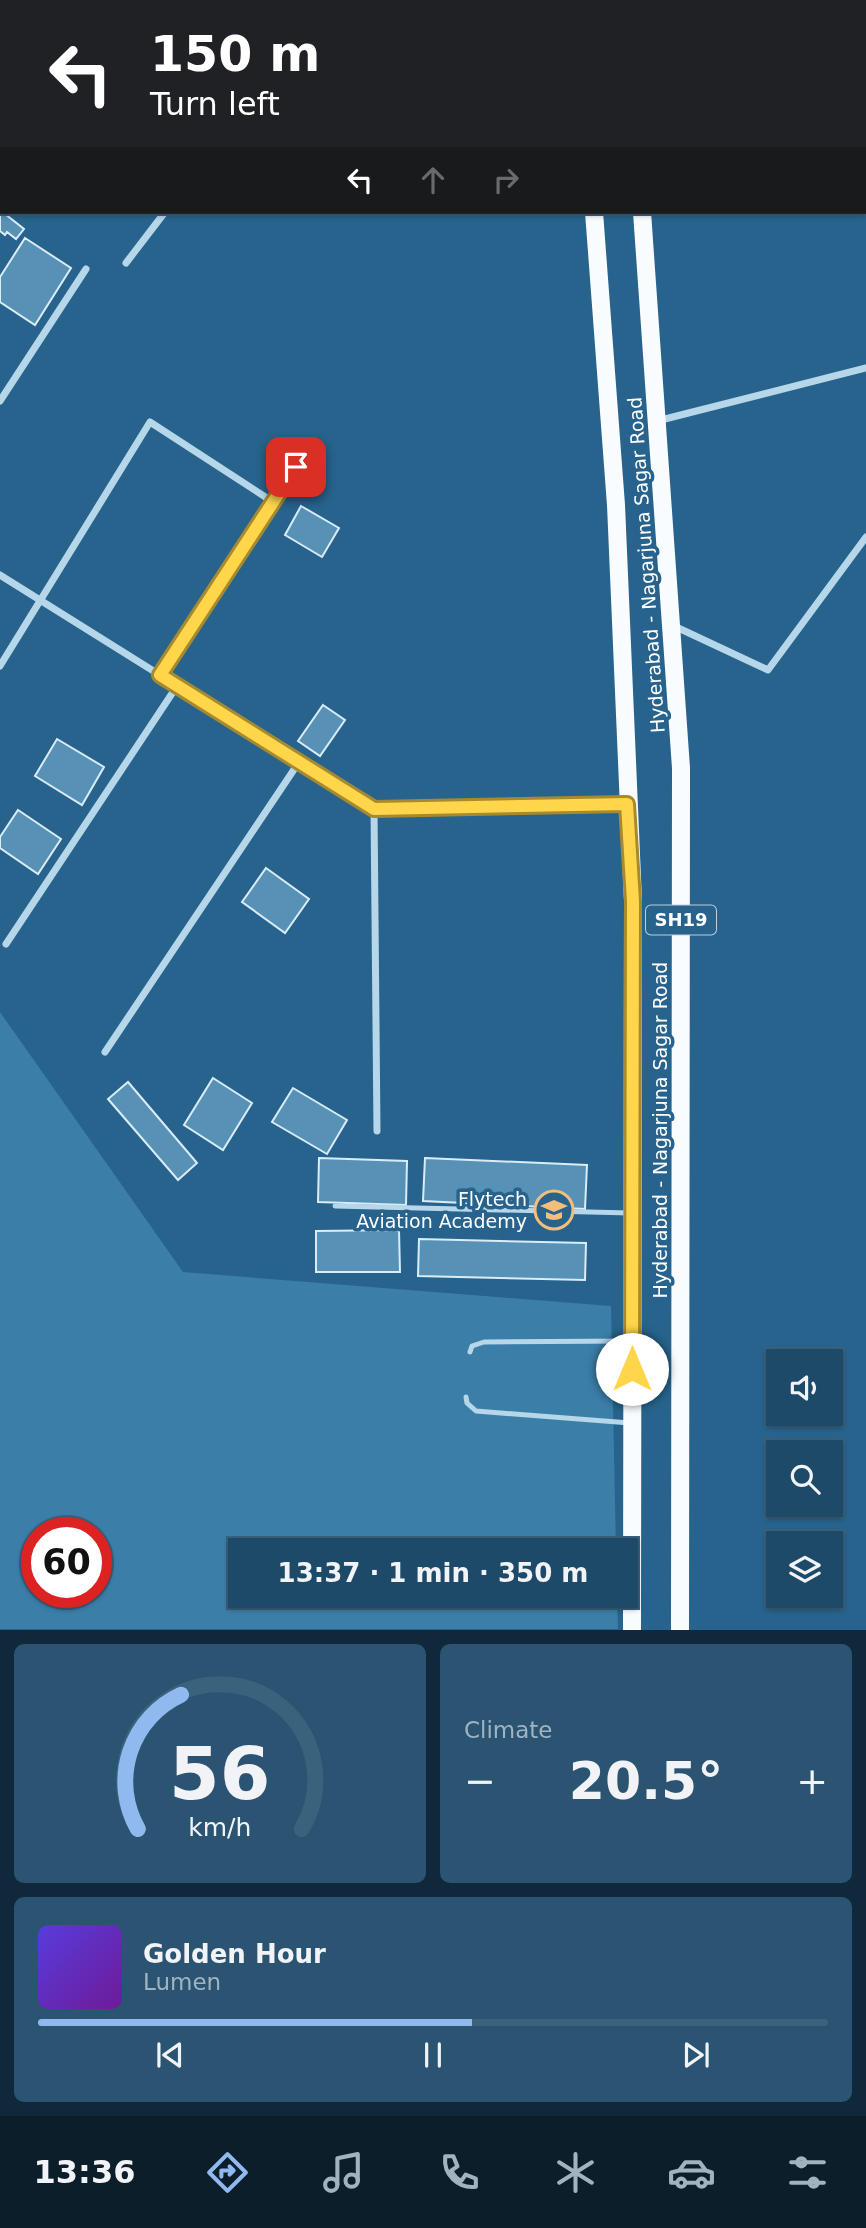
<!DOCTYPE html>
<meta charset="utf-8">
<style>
body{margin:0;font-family:"DejaVu Sans",sans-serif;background:#2a5471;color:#f1f3f6;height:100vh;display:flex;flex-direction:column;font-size:26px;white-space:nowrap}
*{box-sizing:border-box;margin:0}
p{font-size:23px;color:#a0b3c0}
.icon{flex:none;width:38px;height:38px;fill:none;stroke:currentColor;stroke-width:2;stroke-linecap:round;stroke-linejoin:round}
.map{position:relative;height:1630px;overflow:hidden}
.details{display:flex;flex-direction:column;gap:14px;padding:14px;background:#10293a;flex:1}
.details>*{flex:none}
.banner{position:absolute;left:0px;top:0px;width:866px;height:214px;box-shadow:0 2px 5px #0004,0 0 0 2px #3b627d;background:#202124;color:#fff;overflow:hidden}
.controls{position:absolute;left:766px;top:1349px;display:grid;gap:14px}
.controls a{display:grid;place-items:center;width:77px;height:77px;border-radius:0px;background:#1d4a69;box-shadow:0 2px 5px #0004,0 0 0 2px #3b627d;font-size:35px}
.speed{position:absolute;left:21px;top:1517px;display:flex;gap:14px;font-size:35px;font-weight:700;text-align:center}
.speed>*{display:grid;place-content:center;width:91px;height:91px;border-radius:50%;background:#1d4a69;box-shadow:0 2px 5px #0004,0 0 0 2px #3b627d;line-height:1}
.speed .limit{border:10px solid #d22;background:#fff;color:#111}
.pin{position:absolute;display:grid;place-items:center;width:60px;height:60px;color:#fff;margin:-30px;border-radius:14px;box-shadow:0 4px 10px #0006}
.me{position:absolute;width:77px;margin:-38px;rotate:0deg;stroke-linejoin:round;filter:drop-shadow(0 0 5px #0008)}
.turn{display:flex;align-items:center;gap:24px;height:147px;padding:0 35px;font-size:32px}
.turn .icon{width:91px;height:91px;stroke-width:2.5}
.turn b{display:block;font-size:49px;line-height:60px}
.lanes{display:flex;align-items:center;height:66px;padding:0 35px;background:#0003;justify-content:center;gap:35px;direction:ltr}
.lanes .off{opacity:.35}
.big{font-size:52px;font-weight:600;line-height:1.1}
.details .widget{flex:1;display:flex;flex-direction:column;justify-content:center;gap:10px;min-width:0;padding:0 24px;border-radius:10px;background:#2a5471}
.details .dial{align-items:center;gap:0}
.dial svg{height:182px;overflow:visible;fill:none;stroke:#3b627d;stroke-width:7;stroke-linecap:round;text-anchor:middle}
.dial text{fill:#f1f3f6;stroke:none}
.song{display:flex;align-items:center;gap:21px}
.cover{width:84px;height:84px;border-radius:10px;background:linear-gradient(135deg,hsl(250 70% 55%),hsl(280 70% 35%))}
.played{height:7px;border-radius:4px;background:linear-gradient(90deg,#90b9f0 55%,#3b627d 55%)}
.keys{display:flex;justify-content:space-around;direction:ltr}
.heat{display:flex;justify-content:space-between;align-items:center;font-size:38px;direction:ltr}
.details .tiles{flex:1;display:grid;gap:14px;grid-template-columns:1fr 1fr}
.widget:last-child{grid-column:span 2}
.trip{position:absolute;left:228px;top:1538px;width:410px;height:70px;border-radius:0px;background:#1d4a69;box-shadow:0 2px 5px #0004,0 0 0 2px #3b627d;font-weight:600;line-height:70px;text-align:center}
.tab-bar{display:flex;height:112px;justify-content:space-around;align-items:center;background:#0c1e2a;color:#a0b3c0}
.tab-bar .icon{width:49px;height:49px}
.tab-bar .selected{color:#90b9f0}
.tab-bar b{font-size:32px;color:#f1f3f6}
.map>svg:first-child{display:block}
.green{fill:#3b7ea8;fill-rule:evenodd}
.building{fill:#5791b6;stroke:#daecf8;stroke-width:2}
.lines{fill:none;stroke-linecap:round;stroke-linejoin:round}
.lane{stroke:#b6d6ea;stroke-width:5}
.street{stroke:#b6d6ea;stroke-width:7}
.primary{stroke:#f9fcfe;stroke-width:18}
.route-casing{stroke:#a68a30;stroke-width:18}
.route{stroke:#ffd54a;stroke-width:12}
.labels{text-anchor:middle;stroke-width:7;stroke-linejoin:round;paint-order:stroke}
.shield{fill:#27638c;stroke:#bed0dc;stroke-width:2}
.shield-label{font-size:18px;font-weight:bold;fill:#fff}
.street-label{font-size:19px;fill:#fff;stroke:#27638c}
.poi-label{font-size:19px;fill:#fff;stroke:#27638c;text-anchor:end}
</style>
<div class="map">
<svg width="866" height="1630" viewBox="0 0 866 1630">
<rect width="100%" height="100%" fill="#27638c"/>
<path class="green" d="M0 1012 183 1272 611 1306 616 1550H240V1596H617L618 1629H0ZM37 1533H96V1592H37Z"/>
<path class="building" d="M0 210 24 229 16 239 7 232 5 235 0 231Z
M25 238 71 268 35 325 0 302V277Z
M301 506 339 528 322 557 285 535Z
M323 705 345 720 320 756 298 741Z
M57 739 104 767 82 805 35 776Z
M18 810 61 839 38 874 0 848V837Z
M266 868 309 899 285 933 242 902Z
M213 1078 252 1103 223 1150 184 1125Z
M128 1082 197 1163 178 1180 108 1099Z
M293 1088 347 1120 327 1154 272 1122Z
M319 1158 407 1161 406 1205 318 1202Z
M425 1158 587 1165 585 1209 423 1201Z
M399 1230 400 1272H316V1231Z
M419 1239 586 1243 585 1280 418 1276Z"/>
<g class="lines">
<path class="lane" d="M335 1206 630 1213
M470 1352 472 1346 484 1342 630 1341
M466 1397 467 1403 476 1411 630 1423"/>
<path class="street" d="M319 0 321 2
M85 2 86 0
M0 121 2 119
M126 263 165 212
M0 401 86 269
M657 421 866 368
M0 575 374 809 627 804
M674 626 768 670 866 537
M0 666 150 422 273 502
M160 675 308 449
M374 809 377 1131
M6 944 177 686
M105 1052 299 762"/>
<path class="primary" d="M578 0V2
M626 0V2
M594 212 616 505 633 901 632 1630
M642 212 681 768 680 1630"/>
</g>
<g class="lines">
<defs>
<path id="route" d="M296 467 160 675 374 809 627 804 633 901 632 1369"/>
</defs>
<use href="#route" class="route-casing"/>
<use href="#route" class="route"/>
</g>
<defs>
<symbol id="university-ring" viewBox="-11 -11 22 22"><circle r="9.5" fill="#27638c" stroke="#f3bd7b" stroke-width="1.5"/><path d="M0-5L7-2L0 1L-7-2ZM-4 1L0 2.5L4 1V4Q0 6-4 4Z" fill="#f3bd7b"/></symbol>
</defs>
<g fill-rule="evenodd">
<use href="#university-ring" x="532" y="1188" width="44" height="44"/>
</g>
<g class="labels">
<rect class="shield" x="646" y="905.5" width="70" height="29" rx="5"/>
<g class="shield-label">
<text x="681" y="926">SH19</text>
</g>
<g class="street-label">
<text transform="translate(646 565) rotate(-94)" y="7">Hyderabad - Nagarjuna Sagar Road</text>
<text transform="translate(660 1130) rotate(-90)" y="7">Hyderabad - Nagarjuna Sagar Road</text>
</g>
<g class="poi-label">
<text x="527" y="1206">Flytech<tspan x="527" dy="22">Aviation Academy</tspan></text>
</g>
</g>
</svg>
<div class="controls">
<a><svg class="icon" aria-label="sound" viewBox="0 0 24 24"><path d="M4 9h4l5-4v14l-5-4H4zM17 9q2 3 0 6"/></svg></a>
<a><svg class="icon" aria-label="search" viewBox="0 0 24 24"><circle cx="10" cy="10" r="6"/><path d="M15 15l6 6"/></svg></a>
<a><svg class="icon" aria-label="layers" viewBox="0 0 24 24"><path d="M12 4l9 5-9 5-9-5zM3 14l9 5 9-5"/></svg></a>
</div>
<div class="speed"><div class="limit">60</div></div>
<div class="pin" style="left:296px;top:467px;background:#d93025"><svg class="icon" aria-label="arrive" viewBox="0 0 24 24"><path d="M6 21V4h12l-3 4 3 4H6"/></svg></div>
<svg class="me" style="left:632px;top:1369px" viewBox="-20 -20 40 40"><circle r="19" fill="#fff"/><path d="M0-13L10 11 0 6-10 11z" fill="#ffd54a"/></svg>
<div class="trip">13:37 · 1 min · 350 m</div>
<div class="banner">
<div class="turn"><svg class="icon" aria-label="left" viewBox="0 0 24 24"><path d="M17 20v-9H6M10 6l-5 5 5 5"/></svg><div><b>150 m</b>Turn left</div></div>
<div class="lanes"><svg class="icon" aria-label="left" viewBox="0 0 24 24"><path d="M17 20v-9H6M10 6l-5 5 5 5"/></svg><svg class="icon off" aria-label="ahead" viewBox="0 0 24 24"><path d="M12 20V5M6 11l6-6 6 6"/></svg><svg class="icon off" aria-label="right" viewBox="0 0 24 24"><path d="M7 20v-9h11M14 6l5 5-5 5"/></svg></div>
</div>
</div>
<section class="details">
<div class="tiles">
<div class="widget dial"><svg viewBox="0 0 100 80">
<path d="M14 69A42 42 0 1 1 86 69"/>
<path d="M14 69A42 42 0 0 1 33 10" stroke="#90b9f0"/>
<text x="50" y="56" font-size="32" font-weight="700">56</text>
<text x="50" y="72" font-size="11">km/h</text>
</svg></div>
<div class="widget"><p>Climate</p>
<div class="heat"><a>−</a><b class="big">20.5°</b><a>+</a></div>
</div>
<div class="widget">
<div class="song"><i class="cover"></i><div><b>Golden Hour</b><p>Lumen</p></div></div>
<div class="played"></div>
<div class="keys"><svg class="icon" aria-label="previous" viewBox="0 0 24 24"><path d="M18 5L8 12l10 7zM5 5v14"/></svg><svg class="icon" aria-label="pause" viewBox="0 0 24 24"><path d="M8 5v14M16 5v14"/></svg><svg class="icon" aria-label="next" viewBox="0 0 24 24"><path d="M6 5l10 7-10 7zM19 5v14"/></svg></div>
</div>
</div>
</section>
<nav class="tab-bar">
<b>13:36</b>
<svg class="icon selected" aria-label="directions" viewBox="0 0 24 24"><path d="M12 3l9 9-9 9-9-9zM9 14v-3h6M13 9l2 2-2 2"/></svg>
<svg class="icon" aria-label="music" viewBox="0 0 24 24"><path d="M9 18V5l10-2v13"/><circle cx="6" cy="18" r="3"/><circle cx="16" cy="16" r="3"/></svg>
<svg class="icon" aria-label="phone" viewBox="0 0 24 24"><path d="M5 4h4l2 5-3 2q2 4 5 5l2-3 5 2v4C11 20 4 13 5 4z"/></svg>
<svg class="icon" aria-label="climate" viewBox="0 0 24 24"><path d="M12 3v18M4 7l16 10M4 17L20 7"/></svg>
<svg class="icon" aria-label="car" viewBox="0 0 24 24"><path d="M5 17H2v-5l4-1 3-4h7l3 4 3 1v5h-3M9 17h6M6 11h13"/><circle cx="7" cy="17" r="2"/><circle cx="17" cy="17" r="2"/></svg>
<svg class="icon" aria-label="filters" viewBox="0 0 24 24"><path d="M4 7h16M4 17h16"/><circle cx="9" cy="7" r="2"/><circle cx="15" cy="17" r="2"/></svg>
</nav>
